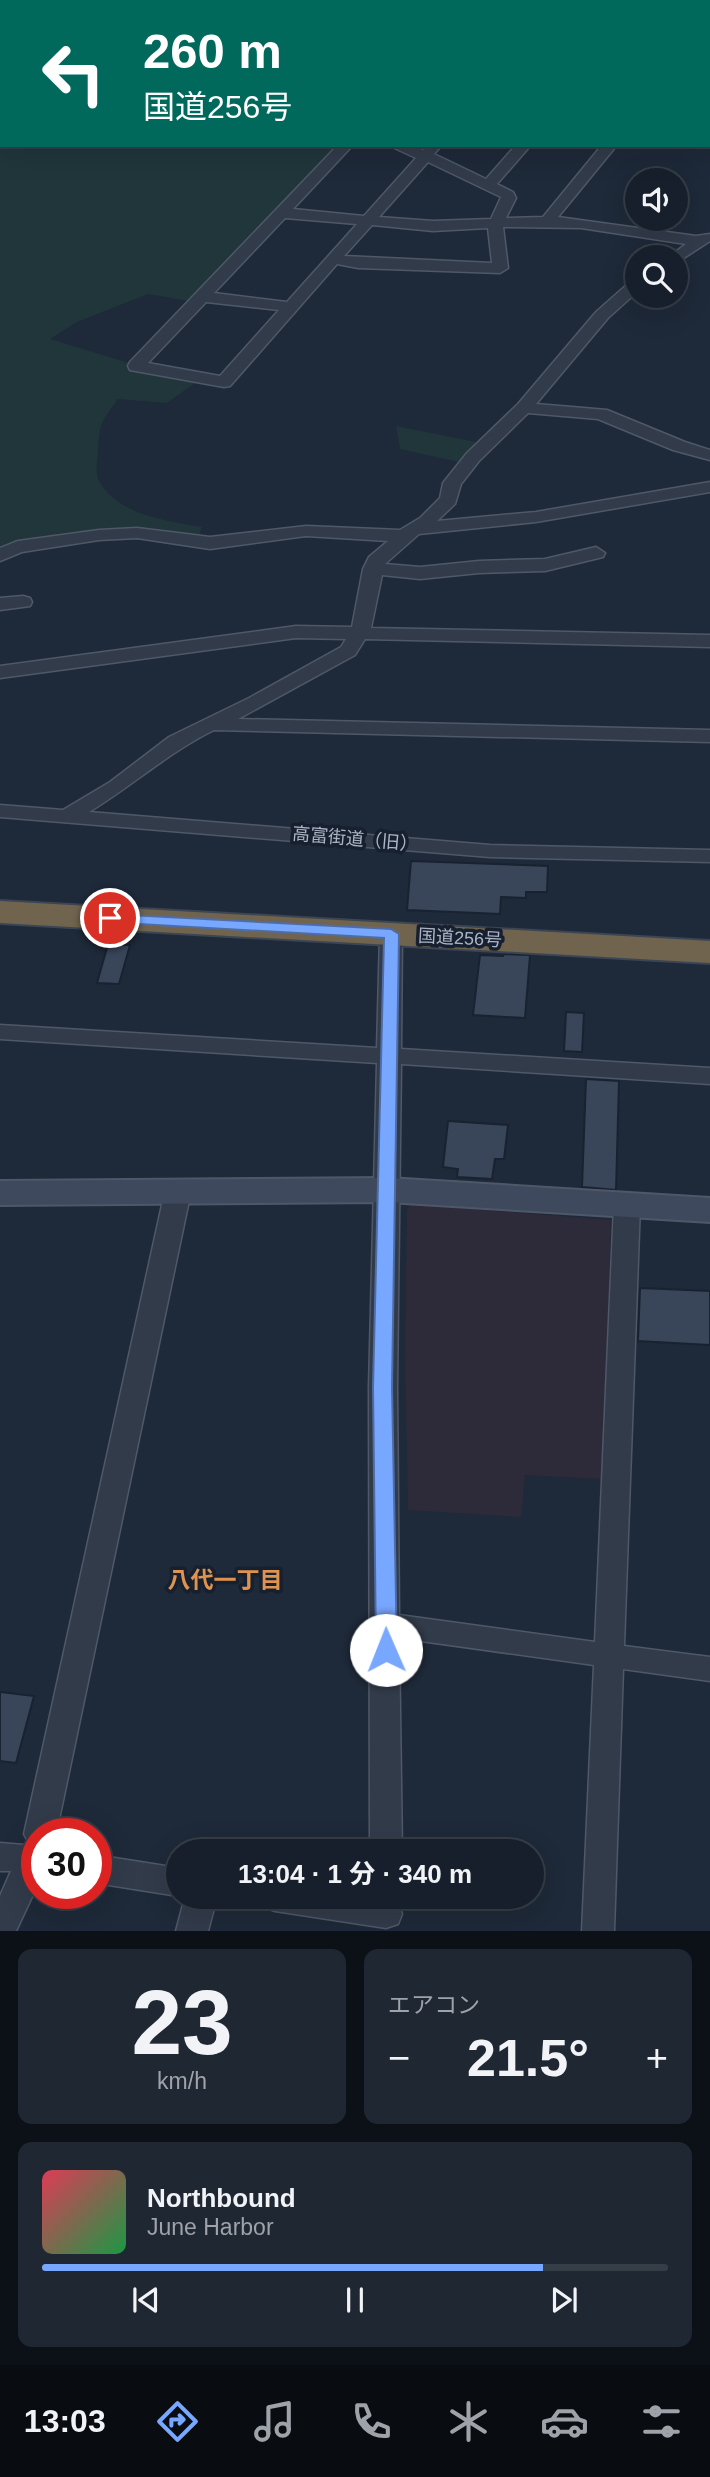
<!DOCTYPE html>
<html lang="ja">
<meta charset="utf-8">
<style>
body{margin:0;font-family:Arial,"Noto Sans JP",sans-serif;background:#1f2733;color:#f1f3f6;height:100vh;display:flex;flex-direction:column;font-size:26px;white-space:nowrap}
*{box-sizing:border-box;margin:0}
p{font-size:23px;color:#9ea2a9}
.icon{flex:none;width:38px;height:38px;fill:none;stroke:currentColor;stroke-width:2;stroke-linecap:round;stroke-linejoin:round}
.map{position:relative;height:1931px;overflow:hidden}
.details{display:flex;flex-direction:column;gap:18px;padding:18px;background:#0c1118;flex:1}
.details>*{flex:none}
.top-card{position:absolute;left:0px;top:0px;width:710px;height:147px;box-shadow:0 7px 28px #0002,0 0 0 2px #353d47;background:#00695c;color:#fff;overflow:hidden}
.buttons{position:absolute;left:625px;top:168px;display:grid;gap:14px}
.buttons a{display:grid;place-items:center;width:63px;height:63px;border-radius:50%;background:#161f2b;box-shadow:0 7px 28px #0002,0 0 0 2px #353d47;font-size:35px}
.speed{position:absolute;left:21px;top:1818px;display:flex;gap:14px;font-size:35px;font-weight:700;text-align:center}
.speed>*{display:grid;place-content:center;width:91px;height:91px;border-radius:50%;background:#161f2b;box-shadow:0 7px 28px #0002,0 0 0 2px #353d47;line-height:1}
.speed .limit{border:10px solid #d22;background:#fff;color:#111}
.pin{position:absolute;display:grid;place-items:center;width:60px;height:60px;color:#fff;margin:-30px;border:4px solid #fff;border-radius:50%;box-shadow:0 2px 7px #0007}
.me{position:absolute;width:77px;margin:-38px;rotate:359deg;stroke-linejoin:round;filter:drop-shadow(0 0 5px #0008)}
.turn{display:flex;align-items:center;gap:24px;height:147px;padding:0 28px;font-size:32px}
.turn .icon{width:91px;height:91px;stroke-width:2.5}
.turn b{display:block;font-size:49px;line-height:60px}
.big{font-size:52px;font-weight:700;line-height:1.1}
.details .tile{flex:1;display:flex;flex-direction:column;justify-content:center;gap:10px;min-width:0;padding:0 24px;border-radius:14px;background:#1f2733}
.details .dial{align-items:center;gap:0}
.dial b{font-size:91px;line-height:1}
.song{display:flex;align-items:center;gap:21px}
.cover{width:84px;height:84px;border-radius:10px;background:linear-gradient(135deg,hsl(350 70% 55%),hsl(140 70% 35%))}
.played{height:7px;border-radius:4px;background:linear-gradient(90deg,#78a7ff 80%,#353d47 80%)}
.keys{display:flex;justify-content:space-around;direction:ltr}
.heat{display:flex;justify-content:space-between;align-items:center;font-size:38px;direction:ltr}
.details .tiles{flex:1;display:grid;gap:18px;grid-template-columns:1fr 1fr}
.tile:last-child{grid-column:span 2}
.trip{position:absolute;left:166px;top:1839px;width:378px;height:70px;border-radius:35px;background:#161f2b;box-shadow:0 7px 28px #0002,0 0 0 2px #353d47;font-weight:700;line-height:70px;text-align:center}
.dock{display:flex;height:112px;justify-content:space-around;align-items:center;background:#090c11;color:#9ea2a9}
.dock .icon{width:49px;height:49px}
.dock .current{color:#78a7ff}
.dock b{font-size:32px;color:#f1f3f6}
.map>svg:first-child{display:block}
.medical{fill:#2d2a3a}
.green{fill:#20363b}
.building{fill:#39465a;stroke:#192230;stroke-width:2}
.lines{fill:none;stroke-linecap:round;stroke-linejoin:round}
.street-casing{stroke:#4f5868;stroke-width:3}
.secondary-casing{stroke:#4f5868;stroke-width:4}
.highway-casing{stroke:#3c4554;stroke-width:4}
.street{fill:#323b4a;fill-rule:evenodd}
.secondary{fill:#3f495d;fill-rule:evenodd}
.highway{fill:#71644e;fill-rule:evenodd}
.route{fill:#78a7ff;stroke:#4e6da6;stroke-width:2}
.labels{text-anchor:middle;stroke-width:7;stroke-linejoin:round;paint-order:stroke}
.street-label{font-size:18px;fill:#acb5c7;stroke:#17202e}
.near-neighbourhood-label{font-size:23px;font-weight:bold;fill:#de9350;stroke:#17202e}
</style>
<div class="map">
<svg width="710" height="1931" viewBox="0 0 710 1931">
<rect width="100%" height="100%" fill="#1e2939"/>
<path class="medical" d="M412 1204 611 1220 603 1479 525 1475 521 1517 408 1510 405 1360 407 1209Z"/>
<path class="green" d="M0 0H697L2 2V145H338L189 301 148 294 77 322 50 339 195 383 167 403 118 399C101 423 99 423 98 453 97 462 95 473 99 481 118 515 167 521 202 527L198 538 159 534 0 554Z
M396 426 476 442 463 463 400 449Z"/>
<path class="building" d="M411 861 548 866 547 892H526V898L501 897 500 914 407 910Z
M108 944 130 945 119 984 97 983Z
M504 954 530 955 525 1018 473 1015 480 955 503 956Z
M566 1012 584 1013 582 1052 564 1051Z
M586 1079 619 1081 616 1190 582 1187Z
M448 1121 508 1125 504 1159H495L492 1179 457 1177 458 1169 443 1167Z
M640 1288 710 1291V1345L638 1341Z
M0 1692 34 1696 16 1763 0 1761Z"/>
<g class="lines">
<defs>
<path id="street" d="M338 145H353L293 209 364 216 416 158 388 145H409L423 150 427 145H442L434 154 486 179 516 145H531L497 184 513 192 516 198 506 218 543 217 602 145H617L558 217 696 236 710 234V241L676 263V257H669L686 244 581 228 503 227 508 268 500 273 358 268 337 264 230 386 224 387 130 370 128 366 130 362ZM428 162 501 197 491 219 433 221 379 217ZM285 218 357 224 287 302 214 293ZM372 225 433 231 488 228 492 263 344 256ZM206 302 279 310 220 376 148 363Z
M637 279V292L608 318 536 404 607 410 685 442 710 450V460L673 450 598 419 528 413 479 461 461 484 455 504 437 521 536 512 710 482V492L536 522 419 534 385 564 420 567 479 561 545 559 596 547 605 553 603 557 545 571 479 573 420 579 382 575 371 628 710 635V647L365 639 355 655 238 719 710 730V742L214 730C169 752 132 786 89 812L490 845 710 850V862L490 857 0 817V805L63 810 110 782 169 737 249 698 341 647 346 639 296 638 0 678V666L296 626 352 627 363 569 369 557 388 541 306 536 210 549 137 538 99 540 22 552 0 561V548L18 541 99 530 137 528 210 537 306 526 400 530 420 518 440 498 443 483 467 453 518 404 596 312 631 281Z
M23 596 30 598 32 602 30 606 0 610V598Z
M391 927 399 929 402 934 401 1049 710 1068V1084L401 1064 397 1387 399 1615 595 1642 614 1205 618 1199 627 1197 636 1199 640 1205 624 1646 710 1657V1681L623 1669 614 1931H582L594 1665 399 1638 402 1852H370L369 1387 377 1063 0 1039V1025L377 1048 380 934 383 929Z
M178 1183 187 1185 191 1191 56 1834H37V1886L16 1931H0V1896L11 1871H0V1843L24 1845 28 1841 24 1834 165 1191 169 1185Z
M96 1855 178 1868V1896L96 1883Z
M185 1897H217L208 1931H176Z
M259 1897H366L398 1904 402 1914 398 1924 386 1928 275 1911 264 1907Z"/>
<path id="secondary" d="M388 1178 710 1198V1222L388 1202 0 1205V1181Z"/>
<path id="highway" d="M0 901 710 941V963L0 923Z"/>
</defs>
<use href="#street" class="street-casing"/>
<use href="#secondary" class="secondary-casing"/>
<use href="#highway" class="highway-casing"/>
<use href="#street" class="street"/>
<use href="#secondary" class="secondary"/>
<use href="#highway" class="highway"/>
</g>
<path class="route" d="M110 914 391 929 399 934 392 1387 397 1650 394 1656 386 1658 379 1656 376 1650 373 1387 384 938 104 922 102 918Z"/>
<g class="labels">
<g class="street-label">
<text transform="translate(355 839) rotate(5)" y="6">高富街道（旧）</text>
<text transform="translate(460 938) rotate(3)" y="6">国道256号</text>
</g>
<g class="near-neighbourhood-label">
<text x="225" y="1588">八代一丁目</text>
</g>
</g>
</svg>
<div class="buttons">
<a><svg class="icon" aria-label="sound" viewBox="0 0 24 24"><path d="M4 9h4l5-4v14l-5-4H4zM17 9q2 3 0 6"/></svg></a>
<a><svg class="icon" aria-label="search" viewBox="0 0 24 24"><circle cx="10" cy="10" r="6"/><path d="M15 15l6 6"/></svg></a>
</div>
<div class="speed"><div class="limit">30</div></div>
<div class="pin" style="left:110px;top:918px;background:#d93025"><svg class="icon" aria-label="arrive" viewBox="0 0 24 24"><path d="M6 21V4h12l-3 4 3 4H6"/></svg></div>
<svg class="me" style="left:386px;top:1650px" viewBox="-20 -20 40 40"><circle r="19" fill="#fff"/><path d="M0-13L10 11 0 6-10 11z" fill="#78a7ff"/></svg>
<div class="trip">13:04 · 1 分 · 340 m</div>
<div class="top-card">
<div class="turn"><svg class="icon" aria-label="left" viewBox="0 0 24 24"><path d="M17 20v-9H6M10 6l-5 5 5 5"/></svg><div><b>260 m</b>国道256号</div></div>
</div>
</div>
<section class="details">
<div class="tiles">
<div class="tile dial"><b>23</b><p>km/h</p></div>
<div class="tile"><p>エアコン</p>
<div class="heat"><a>−</a><b class="big">21.5°</b><a>+</a></div>
</div>
<div class="tile">
<div class="song"><i class="cover"></i><div><b>Northbound</b><p>June Harbor</p></div></div>
<div class="played"></div>
<div class="keys"><svg class="icon" aria-label="previous" viewBox="0 0 24 24"><path d="M18 5L8 12l10 7zM5 5v14"/></svg><svg class="icon" aria-label="pause" viewBox="0 0 24 24"><path d="M8 5v14M16 5v14"/></svg><svg class="icon" aria-label="next" viewBox="0 0 24 24"><path d="M6 5l10 7-10 7zM19 5v14"/></svg></div>
</div>
</div>
</section>
<nav class="dock">
<b>13:03</b>
<svg class="icon current" aria-label="directions" viewBox="0 0 24 24"><path d="M12 3l9 9-9 9-9-9zM9 14v-3h6M13 9l2 2-2 2"/></svg>
<svg class="icon" aria-label="music" viewBox="0 0 24 24"><path d="M9 18V5l10-2v13"/><circle cx="6" cy="18" r="3"/><circle cx="16" cy="16" r="3"/></svg>
<svg class="icon" aria-label="phone" viewBox="0 0 24 24"><path d="M5 4h4l2 5-3 2q2 4 5 5l2-3 5 2v4C11 20 4 13 5 4z"/></svg>
<svg class="icon" aria-label="climate" viewBox="0 0 24 24"><path d="M12 3v18M4 7l16 10M4 17L20 7"/></svg>
<svg class="icon" aria-label="car" viewBox="0 0 24 24"><path d="M5 17H2v-5l4-1 3-4h7l3 4 3 1v5h-3M9 17h6M6 11h13"/><circle cx="7" cy="17" r="2"/><circle cx="17" cy="17" r="2"/></svg>
<svg class="icon" aria-label="filters" viewBox="0 0 24 24"><path d="M4 7h16M4 17h16"/><circle cx="9" cy="7" r="2"/><circle cx="15" cy="17" r="2"/></svg>
</nav>
